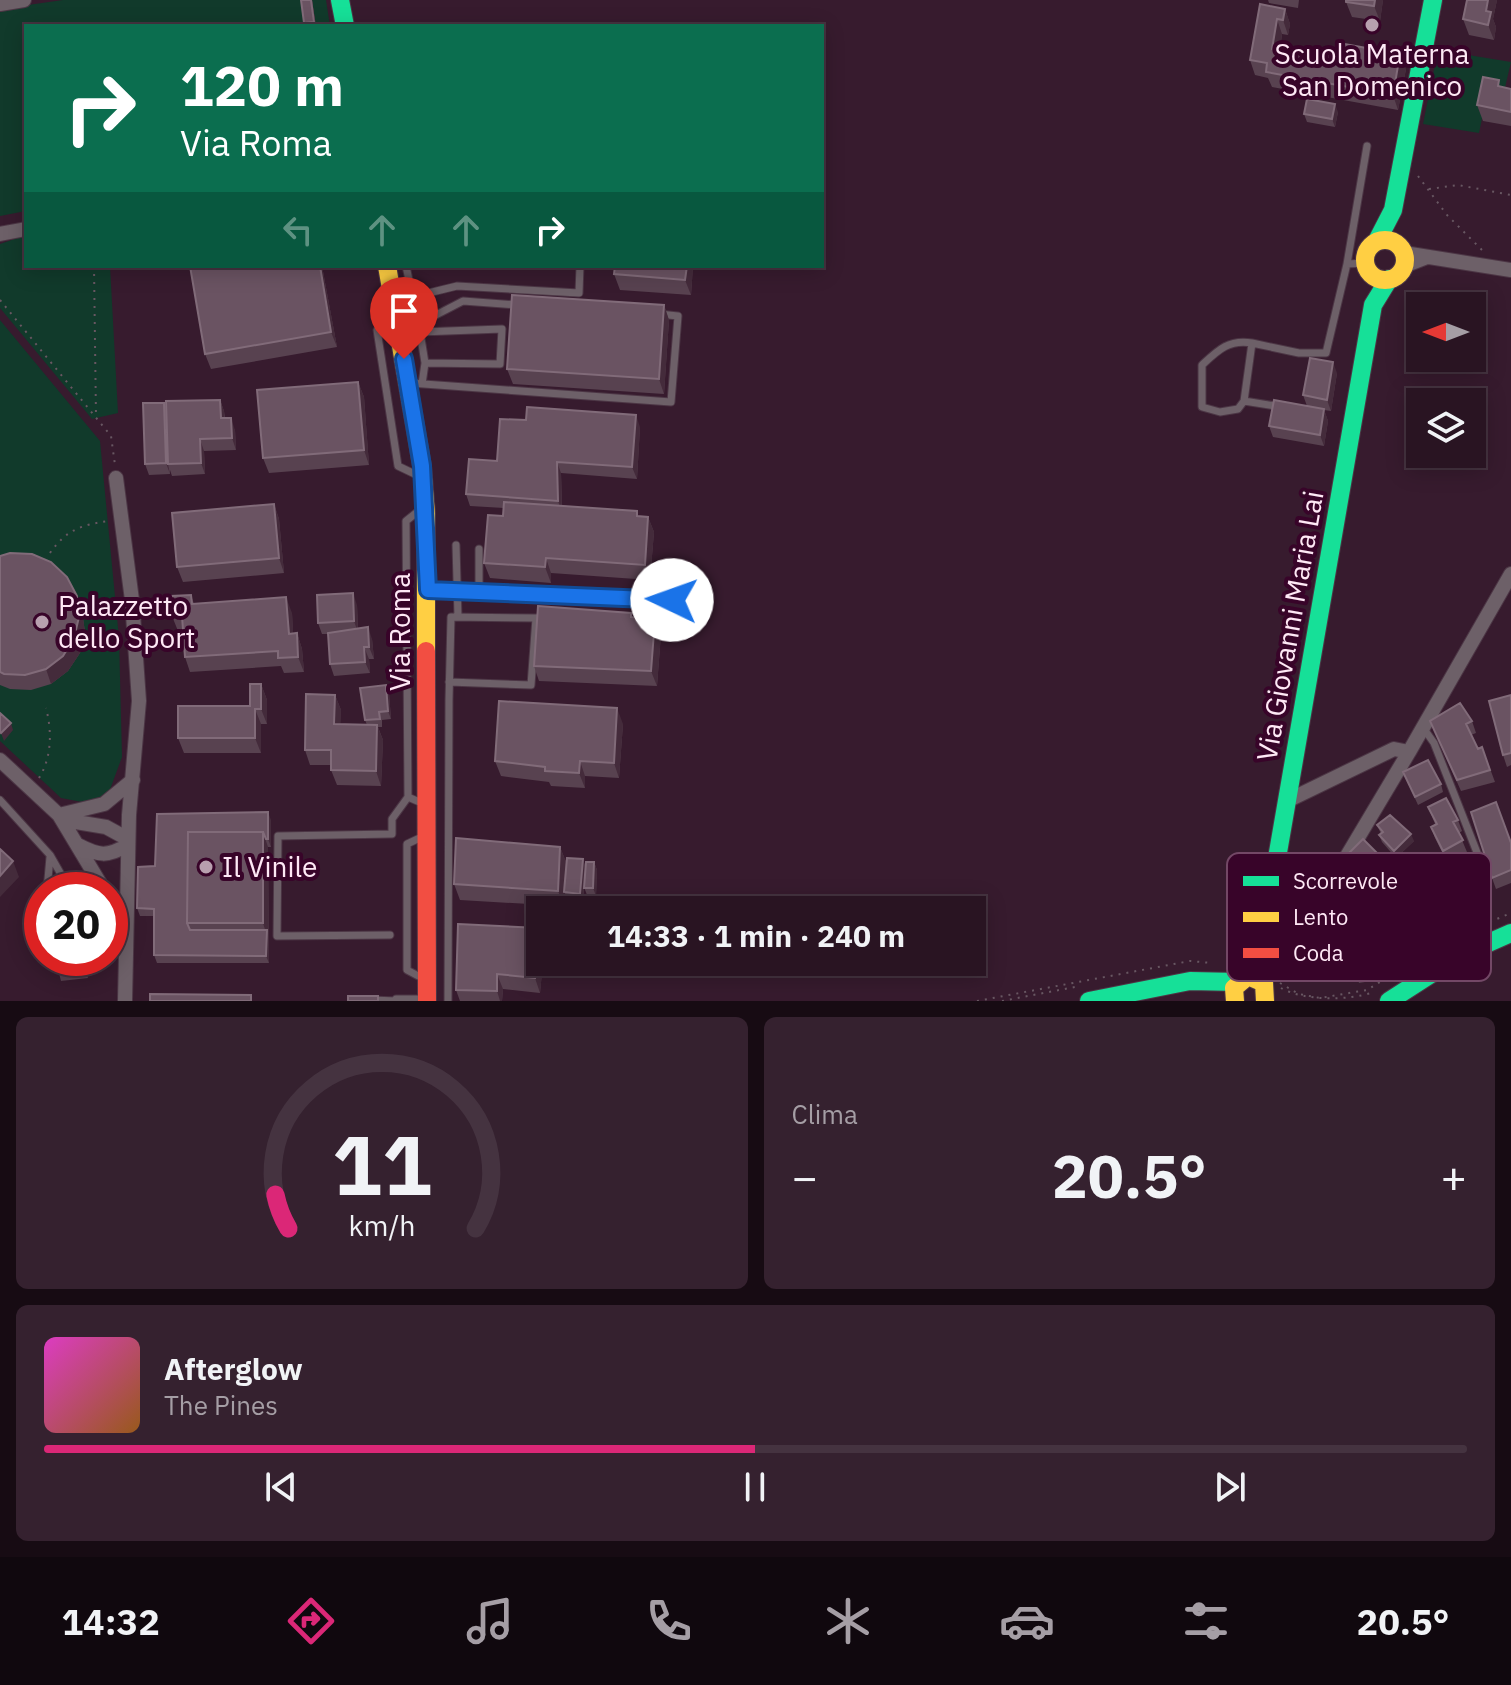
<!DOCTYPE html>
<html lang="it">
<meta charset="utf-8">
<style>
body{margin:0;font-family:"IBM Plex Sans",sans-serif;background:#35212f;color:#f1f3f6;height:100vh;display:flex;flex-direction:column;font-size:30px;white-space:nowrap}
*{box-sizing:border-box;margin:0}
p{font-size:26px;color:#a59ea5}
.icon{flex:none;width:44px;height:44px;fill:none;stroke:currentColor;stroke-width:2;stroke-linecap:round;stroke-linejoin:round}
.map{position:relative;height:1001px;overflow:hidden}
.sheet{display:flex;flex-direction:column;gap:16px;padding:16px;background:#170b13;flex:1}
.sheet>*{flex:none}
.guide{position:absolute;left:24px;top:24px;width:800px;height:244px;border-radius:0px;box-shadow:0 4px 20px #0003,0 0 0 2px #453340;background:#0b6e4f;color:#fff;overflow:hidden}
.needle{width:52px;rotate:270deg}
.buttons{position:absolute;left:1406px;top:292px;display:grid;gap:16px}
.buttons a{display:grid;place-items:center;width:80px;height:80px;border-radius:0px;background:#291422;box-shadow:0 4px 20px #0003,0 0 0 2px #453340;font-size:40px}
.speed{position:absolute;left:24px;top:872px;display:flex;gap:16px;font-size:40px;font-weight:700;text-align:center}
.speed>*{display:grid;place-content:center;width:104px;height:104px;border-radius:50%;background:#291422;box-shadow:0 4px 20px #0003,0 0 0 2px #453340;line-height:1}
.speed .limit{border:12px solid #d22;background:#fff;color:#111}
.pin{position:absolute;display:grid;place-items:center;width:68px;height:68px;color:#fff;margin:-82px -34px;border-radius:50% 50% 50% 0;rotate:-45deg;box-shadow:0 0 8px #0007}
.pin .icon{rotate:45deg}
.me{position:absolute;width:88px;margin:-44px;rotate:273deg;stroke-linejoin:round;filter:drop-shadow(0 0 6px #0008)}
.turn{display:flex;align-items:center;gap:28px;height:168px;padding:0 24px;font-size:36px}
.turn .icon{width:104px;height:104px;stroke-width:2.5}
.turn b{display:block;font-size:56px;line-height:68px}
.lanes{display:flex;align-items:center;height:76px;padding:0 24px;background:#0003;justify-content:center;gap:40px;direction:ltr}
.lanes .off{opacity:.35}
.big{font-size:60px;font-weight:700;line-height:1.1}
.sheet .widget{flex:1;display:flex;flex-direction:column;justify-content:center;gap:12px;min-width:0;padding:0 28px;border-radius:12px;background:#35212f}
.sheet .dial{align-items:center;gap:0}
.dial svg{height:208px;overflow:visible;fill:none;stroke:#453340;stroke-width:7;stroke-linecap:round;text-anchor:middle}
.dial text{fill:#f1f3f6;stroke:none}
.song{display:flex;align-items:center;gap:24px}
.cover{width:96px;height:96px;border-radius:12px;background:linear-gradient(135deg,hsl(310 70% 55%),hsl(30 70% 35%))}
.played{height:8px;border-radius:4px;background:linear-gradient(90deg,#db2777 50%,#453340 50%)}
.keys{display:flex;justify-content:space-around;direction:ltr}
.heat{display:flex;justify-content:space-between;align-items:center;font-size:44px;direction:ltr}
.sheet .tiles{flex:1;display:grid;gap:16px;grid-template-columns:1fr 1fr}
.widget:last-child{grid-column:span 2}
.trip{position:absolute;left:526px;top:896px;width:460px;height:80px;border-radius:0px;background:#291422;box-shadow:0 4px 20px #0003,0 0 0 2px #453340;font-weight:700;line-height:80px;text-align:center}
.tabs{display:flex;height:128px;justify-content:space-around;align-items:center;background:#10080e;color:#a59ea5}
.tabs .icon{width:56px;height:56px}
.tabs .selected{color:#db2777}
.tabs b{font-size:36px;color:#f1f3f6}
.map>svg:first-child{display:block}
.green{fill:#113a2b}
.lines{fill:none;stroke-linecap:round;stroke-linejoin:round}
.lane-casing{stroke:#4c3645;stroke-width:9}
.street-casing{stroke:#4c3645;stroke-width:16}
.fast-casing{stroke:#4c3645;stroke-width:20}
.slow-casing{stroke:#4c3645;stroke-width:20}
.jam-casing{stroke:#4c3645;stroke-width:20}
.path{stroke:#685762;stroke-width:2;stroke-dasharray:2 6;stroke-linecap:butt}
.lane{stroke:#6d6068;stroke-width:7}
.street{stroke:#6d6068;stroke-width:14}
.fast{stroke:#16e098;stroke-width:18}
.slow{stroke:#ffcf43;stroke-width:18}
.jam{stroke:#f24e42;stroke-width:18}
.wall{fill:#584250}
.shaded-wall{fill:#442b3b}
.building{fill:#6a5362;stroke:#816b79;stroke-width:2}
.route-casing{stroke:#114b97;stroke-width:20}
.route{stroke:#1a73e8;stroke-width:14}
.poi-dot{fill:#b8a0af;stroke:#380429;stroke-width:3}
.labels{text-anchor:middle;stroke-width:8;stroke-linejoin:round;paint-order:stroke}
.poi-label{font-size:28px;fill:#fee8f5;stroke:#380429;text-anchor:start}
.street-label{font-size:28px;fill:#fee8f5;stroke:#380429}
.key{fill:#380429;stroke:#734866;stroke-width:2}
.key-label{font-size:22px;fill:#fee8f5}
</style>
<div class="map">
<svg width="1511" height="1001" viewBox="0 0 1511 1001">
<rect width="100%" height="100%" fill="#371b2e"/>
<path class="green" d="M63 0H326L330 26H26V211L0 216V9Z
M1438 50 1511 62 1503 96 1487 94 1479 133 1423 124Z
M26 235V266H110L118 413 92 419 0 308V244Z
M0 320 100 441 119 638 122 757 108 795 82 802 61 798 0 741Z"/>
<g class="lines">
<defs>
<path id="lane" d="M1347 264 1367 146
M406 266 420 332 502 329 500 364 425 363 422 384
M412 297 457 286 579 293 580 266
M420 332 425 363
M1252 343 1244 401 1238 409 1220 412 1202 407V365C1218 350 1229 339 1252 343L1299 353H1326L1347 264 1366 263
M410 383 671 402 678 316 659 314
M1244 401 1282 407
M421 477 398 466 377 330 396 313 434 316 463 301 518 305
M421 509 406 521 408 797 424 804
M456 545 458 617
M428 590 672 600
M479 591V549
M1424 729 1434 743 1478 855
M0 800 50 855 70 890
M424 836 407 844V970L424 979
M47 890 50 857
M390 935 277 936 278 836 392 834V819L408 797
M396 999H426
M372 1000 396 1001
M448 1001 449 700 451 617 536 618 531 685 449 682"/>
<path id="street" d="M0 4 24 0
M0 234 26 229
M1404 253 1511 270
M1404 266 1427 257
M116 478 132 600 139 701 129 815 125 1001
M0 760 59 815 104 890
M1289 797 1293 798 1394 749 1409 752 1511 574
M59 815 104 804 133 780
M60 815 70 821 106 827 128 839
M78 845C99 856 107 857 128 845
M110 899 125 927
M1283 952 1310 918 1409 752"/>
<path id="fast" d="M340 0 345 26
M1377 241 1393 210 1433 0
M1264 983 1260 956 1373 305 1389 279
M1089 1001 1190 981 1237 982
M1389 1001 1459 956 1511 933"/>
<path id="slow" d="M1365 260a20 20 0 1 1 40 0a20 20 0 1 1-40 0Z
M387 266 422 466 426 514V651
M1235 1001 1234 988 1248 976 1264 983 1265 1001"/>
<path id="jam" d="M426 651 427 1001"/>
</defs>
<use href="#lane" class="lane-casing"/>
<use href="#street" class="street-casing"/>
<use href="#fast" class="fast-casing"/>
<use href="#slow" class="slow-casing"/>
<use href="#jam" class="jam-casing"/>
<path class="path" d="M1418 176 1447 215 1482 250
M1429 189 1458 185 1511 195
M94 266 96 417
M0 300 111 436 115 465
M50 553C66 530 81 525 108 521
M39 778C52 757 52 731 46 708
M1280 983 1299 994 1320 998 1367 990 1447 940 1511 913
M1281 988C1304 1001 1348 1001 1374 992
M977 1001 1190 961 1212 963
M1002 1001 1080 986"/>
<use href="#lane" class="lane"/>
<use href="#street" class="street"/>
<use href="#fast" class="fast"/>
<use href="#slow" class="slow"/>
<use href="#jam" class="jam"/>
</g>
<path class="wall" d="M301 0H312L316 26H305Z
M1268 0H1299L1298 8 1269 3Z
M1383 0 1380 21 1352 17 1346 2Z
M1467 0H1497L1493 19 1496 27 1494 40 1469 35 1463 19Z
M1285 9 1290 24 1288 35 1282 34 1280 50 1315 57 1406 69 1398 110 1272 87 1268 78 1255 75 1250 60Z
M1502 87 1511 89V126L1483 121 1477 105Z
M1338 112 1335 127 1307 122 1304 114Z
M190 266H322L337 347 211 369 205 354Z
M693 266 691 295 620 290 614 274Z
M664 305 669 320 664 394 513 384 507 369Z
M1337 373 1331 411 1324 410 1328 421 1324 446 1273 437 1269 426 1307 406 1303 395Z
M358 382 364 397 369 465 269 473 263 458Z
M220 400 224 411 225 418 235 430 236 450 204 451 205 474 172 476 170 470V474L149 475 145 464 164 403 166 409Z
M640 427 637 479 561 473 562 506 648 517 654 532 650 580 551 573V583L490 578 484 563 503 516 504 508 470 506 466 494 497 461Z
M274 504 279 519 284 573 183 582 177 567Z
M0 556 77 596 82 611 85 632 80 653 68 671 51 684 31 690 10 689 0 685Z
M191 595 194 604 292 613 293 634 297 633 302 649 304 672 284 673 281 666 190 672 185 657 183 631H178L172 616Z
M357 605 358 629 372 639 374 659H369L370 673 334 676 330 664 328 634H322L318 623Z
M661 634 657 686 539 681 534 666Z
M261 684 267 700V724H261V753H184L178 738 250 706Z
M386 685 389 693 391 719 382 720V727H378L383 740 381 786 337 785 331 770V765H310L305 750 335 695 341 710 340 724 367 725 365 720Z
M1511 695V765L1507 767 1503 755Z
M1430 721H1472L1476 733 1471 735 1478 749 1482 747 1495 782 1461 791Z
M623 724 619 778 585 776V788L551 786 549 782 501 776 495 761Z
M1403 772 1441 784 1443 792 1418 805Z
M1428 807 1458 820 1462 831 1459 833 1467 852 1447 862 1435 838 1431 827 1435 824Z
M271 820V847H268L269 963H157L154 955V916H140L137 908 155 866Z
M1377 825 1414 841 1396 858 1382 842 1379 835 1381 834Z
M1511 843V883L1496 889 1492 878Z
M560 847 566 862 564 892 583 859 585 866 594 862 597 870 596 896 587 895 584 887 583 901 567 900 564 892V906L460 900 454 884Z
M1348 854 1399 875 1403 887 1396 894 1389 887 1383 893 1352 866Z
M1474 869 1484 902 1470 908 1469 904 1461 907 1447 872Z
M1326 907 1365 910 1351 930 1329 915Z
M1408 924 1412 936 1401 954 1393 953 1381 965 1383 979 1359 983 1355 971Z
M538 928 540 933V962H543L540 993 503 989 502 1001H460L456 990Z
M1339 937 1342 944 1329 963 1308 949 1305 941Z
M57 958H86L88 978 61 981 59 973Z
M545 962H572L571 969 547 967Z"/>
<path class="shaded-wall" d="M311 0H312L316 26 314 22Z
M1375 0H1383L1380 21 1374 6Z
M1488 0H1497L1493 19 1496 27 1494 40 1488 25 1486 11Z
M1285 9 1290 24 1288 35 1283 20Z
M1277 19 1282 34 1277 64 1272 49Z
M1400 54 1406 69 1398 110 1393 95Z
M1335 104 1338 112 1335 127 1332 119Z
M320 266H322L337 347 331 332Z
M687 266H693L691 295 685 280Z
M664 305 669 320 664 394 659 379Z
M1333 362 1337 373 1331 411 1327 400Z
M358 382 364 397 369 465 364 450Z
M220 400 224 411 225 430 221 418Z
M164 403 168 414V464L170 474 166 463Z
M1324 409 1328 421 1324 446 1320 435Z
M636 415 640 427 637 479 632 467Z
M231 418 235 430 236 450 232 438Z
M200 439 204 451 205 474 201 463Z
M557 462 561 473 562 513 558 501Z
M274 504 279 519 284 573 279 558Z
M648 517 654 532 650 580 645 565Z
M546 558 551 573V583L545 567Z
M353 593 357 605 358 633 354 621Z
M77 596 82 611 85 632 80 653 68 671 51 684 46 669Z
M286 597 292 613 294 649 289 634Z
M655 619 661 634 657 686 651 671Z
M368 627 372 639 374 659 369 647Z
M297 633 302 649 304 672 298 657Z
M364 647 369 659 370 673 365 662Z
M261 684 267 700V724L261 709Z
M386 685 389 693 391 719 388 711Z
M335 695 341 710 340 739 334 724Z
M617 708 623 724 619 778 614 763Z
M255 709 261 724V753L255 738Z
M11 723 13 730 4 741 1 733Z
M377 725 383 740 381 786 376 771Z
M580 761 585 776V788L579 773Z
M268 812 271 820V847L268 839Z
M263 832 268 847 269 963 266 956V933L263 923Z
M1411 834 1414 841 1396 858 1394 851Z
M560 847 566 862 564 906 558 891Z
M583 859 585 867 583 901 580 894Z
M13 861 19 877 0 897V876Z
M594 862 597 870 596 896 593 888Z
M1399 875 1403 887 1396 894 1392 882Z
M1385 876 1389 887 1383 893 1379 881Z
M1363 902 1365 910 1351 930 1348 923Z
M1408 924 1412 936 1401 954 1397 942Z
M538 928 540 933V962H543L540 993 535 978Z
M1339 937 1342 944 1329 963 1326 956Z
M1388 942 1393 953 1381 965 1383 979 1379 967 1377 953Z
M84 958H86L88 978 85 971Z
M497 974 503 989 502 1001H500L497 991Z"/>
<path class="building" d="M301 0H311L314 22 304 23Z
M1346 0H1375L1374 6 1346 2Z
M1467 0H1488L1486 11 1491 12 1488 25 1463 19Z
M1260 4 1285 9 1283 20 1277 19 1272 49 1315 57 1316 50 1342 55 1344 44 1400 54 1393 95 1266 72 1267 63 1250 60Z
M1483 77 1499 80 1498 86 1511 89V112L1477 105Z
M1307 99 1335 104 1332 119 1304 114Z
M190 266H320L331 332 205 354Z
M615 266H687L685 280 614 274Z
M512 295 664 305 659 379 507 369Z
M1310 358 1333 362 1327 400 1303 395Z
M358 382 364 450 263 458 257 390Z
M220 400 221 418H231L232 438 200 439 201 463 168 464 166 401Z
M1274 400 1324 409 1320 435 1269 426Z
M143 403H164L166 463 145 464Z
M527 407 636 415 632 467 557 462 558 501 466 494 469 459 497 461 500 419 526 420Z
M504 502 637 511V516L648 517 645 565 546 558 545 567 484 563 488 515 503 516Z
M274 504 279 558 177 567 172 513Z
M10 553 32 554 51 562 67 577 77 596 79 617 74 638 63 656 46 669 25 675 4 674 0 672V556Z
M353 593 354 621 318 623 317 595Z
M191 595 192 604 286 597 289 634 297 633 298 657 278 658V651L185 657 182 616H172L171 596Z
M538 606 631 613V617L655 619 651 671 534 666Z
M368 627 369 647H364L365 662 330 664 328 633Z
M250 684H261V709H255V738H178V706H250Z
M386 685 388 711 379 712 380 719 365 720 360 688Z
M306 694 335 695 334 724 377 725 376 771 331 770V750H305Z
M1511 695V753L1503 755 1489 701Z
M499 701 617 708 614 763 580 761 579 773 545 771V767L495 761Z
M1460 703 1472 721 1466 724 1478 749 1482 747 1490 770 1457 780 1430 721Z
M0 713 11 723 1 733 0 732Z
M1428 760 1441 784 1415 797 1403 772Z
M1446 798 1458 820 1453 822 1463 840 1443 851 1431 827 1437 824 1428 807Z
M1496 802 1511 843V870L1492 878 1471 812Z
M268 812V839H266L263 832H188L187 923 190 930H267L266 956 154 955V909L137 908 138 867 155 866 157 814Z
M1390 815 1411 834 1394 851 1379 835 1383 832 1377 825Z
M188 832H263V923H187Z
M456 838 560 847 558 891 454 884Z
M1363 839 1399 875 1392 882 1385 876 1379 881 1348 854Z
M0 849 13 861 0 876Z
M567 858 583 859 580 894 564 892Z
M586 862H594L593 888H584Z
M458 924 538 928 535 978 497 974V991L456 990Z
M57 958H84L85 971 59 973Z
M150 994 251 995V1001H150Z
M348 996H378V1001H348Z"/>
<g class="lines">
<defs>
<path id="route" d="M404 359 422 466 428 590 672 600"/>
</defs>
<use href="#route" class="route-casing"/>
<use href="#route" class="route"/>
</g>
<g class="poi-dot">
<circle cx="1372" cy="25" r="8"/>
<circle cx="42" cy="622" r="8"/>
<circle cx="206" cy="867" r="8"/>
</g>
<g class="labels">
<g class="poi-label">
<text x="1372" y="64" text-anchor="middle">Scuola Materna<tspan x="1372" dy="32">San Domenico</tspan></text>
<text x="58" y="616">Palazzetto<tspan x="58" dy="32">dello Sport</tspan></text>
<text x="222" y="877">Il Vinile</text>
</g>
<g class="street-label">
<text transform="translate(1290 626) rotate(-80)" y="10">Via Giovanni Maria Lai</text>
<text transform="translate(400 632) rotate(-90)" y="10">Via Roma</text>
</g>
</g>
<rect x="1227" y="853" width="264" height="128" rx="12" class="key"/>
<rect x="1243" y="876" width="36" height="10" fill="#16e098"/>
<rect x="1243" y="912" width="36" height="10" fill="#ffcf43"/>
<rect x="1243" y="948" width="36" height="10" fill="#f24e42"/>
<g class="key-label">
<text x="1293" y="889">Scorrevole</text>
<text x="1293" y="925">Lento</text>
<text x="1293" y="961">Coda</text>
</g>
</svg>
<div class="buttons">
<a><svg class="needle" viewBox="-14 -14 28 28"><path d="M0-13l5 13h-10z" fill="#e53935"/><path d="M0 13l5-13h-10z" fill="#a59ea5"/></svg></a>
<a><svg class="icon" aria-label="layers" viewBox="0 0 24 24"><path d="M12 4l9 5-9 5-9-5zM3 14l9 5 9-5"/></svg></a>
</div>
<div class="speed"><div class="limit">20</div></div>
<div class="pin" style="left:404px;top:359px;background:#d93025"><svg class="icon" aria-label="arrive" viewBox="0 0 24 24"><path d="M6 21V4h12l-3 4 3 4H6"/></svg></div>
<svg class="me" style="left:672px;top:600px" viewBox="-20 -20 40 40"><circle r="19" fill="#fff"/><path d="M0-13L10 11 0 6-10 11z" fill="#1a73e8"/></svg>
<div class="trip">14:33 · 1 min · 240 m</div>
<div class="guide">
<div class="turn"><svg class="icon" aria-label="right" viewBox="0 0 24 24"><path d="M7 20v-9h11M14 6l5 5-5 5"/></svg><div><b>120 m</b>Via Roma</div></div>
<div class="lanes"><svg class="icon off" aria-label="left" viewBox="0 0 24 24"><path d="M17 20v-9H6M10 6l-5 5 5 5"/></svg><svg class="icon off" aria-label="ahead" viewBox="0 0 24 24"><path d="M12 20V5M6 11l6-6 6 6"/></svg><svg class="icon off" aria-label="ahead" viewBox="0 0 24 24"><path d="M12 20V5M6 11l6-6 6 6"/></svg><svg class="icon" aria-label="right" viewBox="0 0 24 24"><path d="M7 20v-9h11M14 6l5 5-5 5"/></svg></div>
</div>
</div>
<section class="sheet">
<div class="tiles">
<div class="widget dial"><svg viewBox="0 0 100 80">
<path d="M14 69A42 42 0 1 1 86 69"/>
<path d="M14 69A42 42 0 0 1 9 56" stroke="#db2777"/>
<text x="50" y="56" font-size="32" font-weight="700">11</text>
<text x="50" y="72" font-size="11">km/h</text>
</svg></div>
<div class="widget"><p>Clima</p>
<div class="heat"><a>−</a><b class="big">20.5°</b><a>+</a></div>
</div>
<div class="widget">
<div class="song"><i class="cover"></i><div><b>Afterglow</b><p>The Pines</p></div></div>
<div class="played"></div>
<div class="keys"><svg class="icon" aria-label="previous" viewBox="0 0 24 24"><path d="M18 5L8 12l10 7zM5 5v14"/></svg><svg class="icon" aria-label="pause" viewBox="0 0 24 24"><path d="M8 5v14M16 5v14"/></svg><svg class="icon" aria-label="next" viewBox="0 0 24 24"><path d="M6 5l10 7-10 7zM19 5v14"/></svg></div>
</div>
</div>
</section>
<nav class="tabs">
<b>14:32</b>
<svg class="icon selected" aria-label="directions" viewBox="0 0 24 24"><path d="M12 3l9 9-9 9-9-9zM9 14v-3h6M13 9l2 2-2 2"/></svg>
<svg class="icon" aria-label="music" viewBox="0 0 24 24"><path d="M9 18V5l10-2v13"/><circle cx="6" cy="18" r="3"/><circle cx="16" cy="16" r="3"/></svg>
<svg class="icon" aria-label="phone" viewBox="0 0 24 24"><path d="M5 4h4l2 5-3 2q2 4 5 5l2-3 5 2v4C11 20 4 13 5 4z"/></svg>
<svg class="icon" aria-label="climate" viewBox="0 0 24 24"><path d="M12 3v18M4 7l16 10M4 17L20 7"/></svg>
<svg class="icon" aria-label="car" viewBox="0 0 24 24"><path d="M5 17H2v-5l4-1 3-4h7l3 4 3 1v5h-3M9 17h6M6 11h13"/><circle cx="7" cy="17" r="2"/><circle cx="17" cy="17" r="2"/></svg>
<svg class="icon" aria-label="filters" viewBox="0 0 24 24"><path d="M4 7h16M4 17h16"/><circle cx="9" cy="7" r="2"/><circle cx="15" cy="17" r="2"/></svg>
<b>20.5°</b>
</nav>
